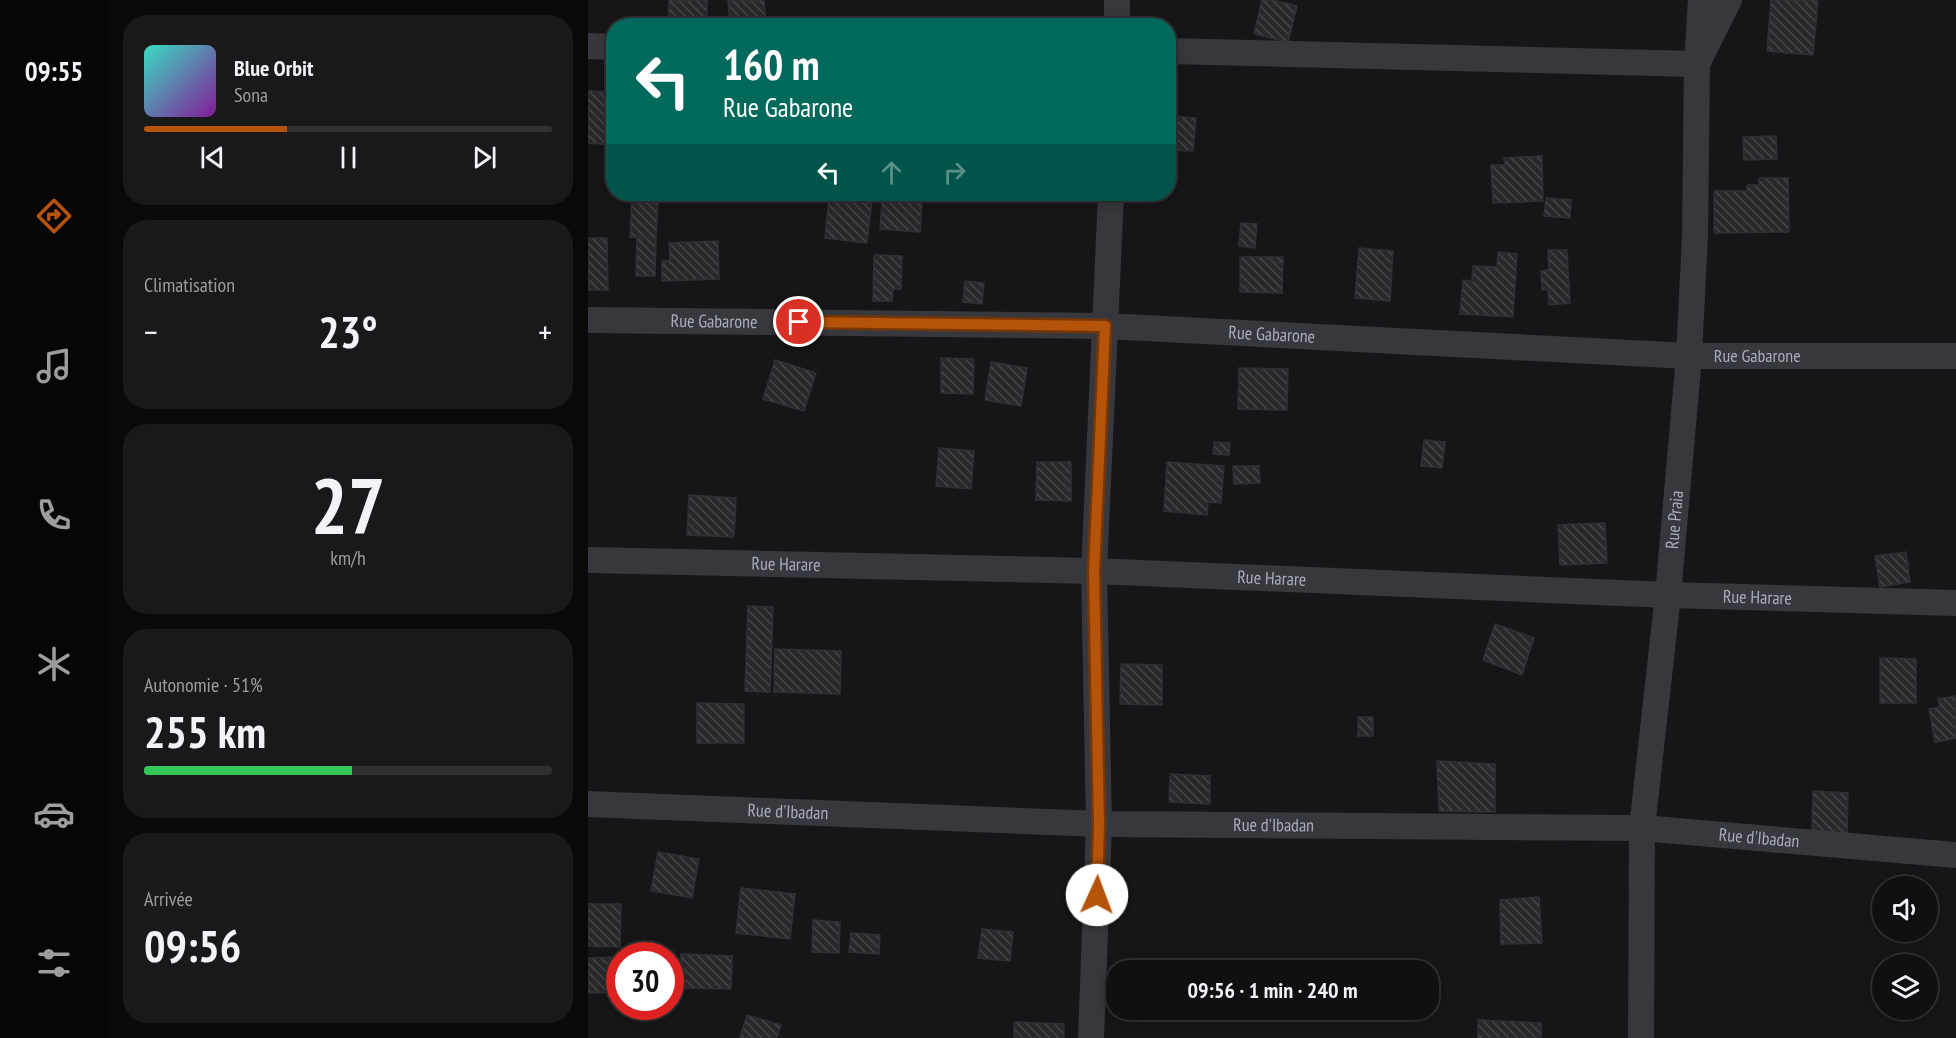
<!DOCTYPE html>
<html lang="fr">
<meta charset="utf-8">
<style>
body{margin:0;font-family:"PT Sans Narrow",sans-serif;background:#19191b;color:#f1f3f6;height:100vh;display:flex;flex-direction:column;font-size:22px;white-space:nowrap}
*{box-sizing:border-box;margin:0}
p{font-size:20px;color:#9c9d9f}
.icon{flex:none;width:33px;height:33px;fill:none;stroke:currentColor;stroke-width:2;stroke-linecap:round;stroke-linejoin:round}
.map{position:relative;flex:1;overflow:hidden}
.drawer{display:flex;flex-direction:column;gap:15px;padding:15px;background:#09090a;width:480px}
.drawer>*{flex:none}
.hud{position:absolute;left:18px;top:18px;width:570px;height:183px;border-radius:24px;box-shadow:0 3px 15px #0003,0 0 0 2px #303032;background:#00695c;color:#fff;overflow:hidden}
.buttons{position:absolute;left:1284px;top:876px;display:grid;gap:12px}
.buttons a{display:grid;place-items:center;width:66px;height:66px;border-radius:50%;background:#101012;box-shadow:0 3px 15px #0003,0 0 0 2px #303032;font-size:30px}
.speed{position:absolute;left:18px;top:942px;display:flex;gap:12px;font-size:30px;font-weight:700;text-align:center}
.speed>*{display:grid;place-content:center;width:78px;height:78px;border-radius:50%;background:#101012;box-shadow:0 3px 15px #0003,0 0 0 2px #303032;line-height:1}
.speed .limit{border:9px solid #d22;background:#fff;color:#111}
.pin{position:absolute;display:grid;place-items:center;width:51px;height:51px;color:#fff;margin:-26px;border:3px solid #fff;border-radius:50%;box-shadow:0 2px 6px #0007}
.me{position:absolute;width:66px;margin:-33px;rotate:2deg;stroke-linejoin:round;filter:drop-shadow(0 0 4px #0008)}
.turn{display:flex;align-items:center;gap:21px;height:126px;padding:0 18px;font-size:27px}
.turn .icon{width:78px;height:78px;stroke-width:2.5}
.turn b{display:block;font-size:42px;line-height:51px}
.lanes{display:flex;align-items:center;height:57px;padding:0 18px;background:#0003;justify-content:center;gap:30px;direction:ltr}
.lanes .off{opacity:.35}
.big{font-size:45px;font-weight:800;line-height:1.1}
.drawer .widget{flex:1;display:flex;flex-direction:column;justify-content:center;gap:9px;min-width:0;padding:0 21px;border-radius:24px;background:#19191b}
.drawer .dial{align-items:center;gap:0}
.dial b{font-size:78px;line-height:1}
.song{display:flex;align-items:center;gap:18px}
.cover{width:72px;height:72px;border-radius:9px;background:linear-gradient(135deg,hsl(170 70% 55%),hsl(290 70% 35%))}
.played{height:6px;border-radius:3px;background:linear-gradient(90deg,#b45309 35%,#303032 35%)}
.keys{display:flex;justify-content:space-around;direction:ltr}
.heat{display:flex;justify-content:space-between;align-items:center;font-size:33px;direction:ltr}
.charge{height:9px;border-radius:4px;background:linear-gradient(90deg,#34c759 51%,#303032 0)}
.trip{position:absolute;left:518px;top:960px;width:333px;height:60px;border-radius:24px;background:#101012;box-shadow:0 3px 15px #0003,0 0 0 2px #303032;font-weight:800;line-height:60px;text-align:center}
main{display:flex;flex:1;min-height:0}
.menu{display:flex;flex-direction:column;width:108px;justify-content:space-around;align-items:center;background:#060607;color:#9c9d9f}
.menu .icon{width:42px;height:42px}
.menu .selected{color:#b45309}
.menu b{font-size:27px;color:#f1f3f6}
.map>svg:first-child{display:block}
.building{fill:url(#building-back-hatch);stroke:#303034;stroke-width:1.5}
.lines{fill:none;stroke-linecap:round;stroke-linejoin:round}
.street{stroke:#37383d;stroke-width:26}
.route-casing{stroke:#753606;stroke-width:15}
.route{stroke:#b45309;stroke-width:10}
.labels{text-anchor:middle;stroke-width:6;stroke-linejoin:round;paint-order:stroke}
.street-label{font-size:18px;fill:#a8adb8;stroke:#111113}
</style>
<main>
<nav class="menu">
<b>09:55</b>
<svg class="icon selected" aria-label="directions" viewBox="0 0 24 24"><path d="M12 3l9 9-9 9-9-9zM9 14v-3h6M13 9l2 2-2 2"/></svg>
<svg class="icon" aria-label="music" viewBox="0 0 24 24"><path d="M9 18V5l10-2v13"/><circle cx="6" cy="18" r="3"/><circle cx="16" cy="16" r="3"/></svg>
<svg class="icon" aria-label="phone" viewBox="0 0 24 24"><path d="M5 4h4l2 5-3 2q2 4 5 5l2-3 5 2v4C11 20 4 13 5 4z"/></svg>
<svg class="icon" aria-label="climate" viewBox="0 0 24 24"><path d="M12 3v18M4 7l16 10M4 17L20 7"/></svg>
<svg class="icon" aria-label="car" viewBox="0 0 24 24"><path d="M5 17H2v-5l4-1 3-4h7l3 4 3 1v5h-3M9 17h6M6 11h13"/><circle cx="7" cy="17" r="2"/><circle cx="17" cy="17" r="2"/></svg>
<svg class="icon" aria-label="filters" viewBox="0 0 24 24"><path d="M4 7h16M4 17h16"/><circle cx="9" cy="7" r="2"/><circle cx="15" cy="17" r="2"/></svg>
</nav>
<section class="drawer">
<div class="widget">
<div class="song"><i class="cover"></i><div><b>Blue Orbit</b><p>Sona</p></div></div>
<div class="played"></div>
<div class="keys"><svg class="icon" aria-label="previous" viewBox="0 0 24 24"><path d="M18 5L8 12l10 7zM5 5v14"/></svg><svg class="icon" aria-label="pause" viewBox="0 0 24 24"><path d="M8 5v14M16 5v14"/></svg><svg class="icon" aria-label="next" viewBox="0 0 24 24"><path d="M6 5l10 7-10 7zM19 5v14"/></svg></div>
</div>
<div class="widget"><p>Climatisation</p>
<div class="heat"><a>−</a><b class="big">23°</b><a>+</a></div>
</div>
<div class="widget dial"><b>27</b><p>km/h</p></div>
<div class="widget"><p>Autonomie · 51%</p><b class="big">255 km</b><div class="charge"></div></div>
<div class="widget"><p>Arrivée</p><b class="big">09:56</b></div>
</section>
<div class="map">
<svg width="1368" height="1038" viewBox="0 0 1368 1038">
<defs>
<pattern id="building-back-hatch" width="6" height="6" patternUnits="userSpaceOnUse" patternTransform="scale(1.5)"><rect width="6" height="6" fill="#29292c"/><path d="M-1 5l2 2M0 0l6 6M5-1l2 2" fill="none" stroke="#454548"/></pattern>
</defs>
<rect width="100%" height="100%" fill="#161618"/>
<path class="building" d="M81 0H119V26L80 25Z
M140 0H176L178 26H142Z
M674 0H685L709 6 700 42 666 34Z
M1183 0H1230L1225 55 1179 51Z
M0 91 26 92V145L0 143Z
M580 116 608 118 605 151 580 150Z
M1188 136 1189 159 1156 160 1155 137Z
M954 156 955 201 905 203 903 165H917L916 158Z
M1171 178H1200L1201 232 1126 233V191H1159V185H1171Z
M241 197 284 202 279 243 237 238Z
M958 198 983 200 982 218 956 216Z
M44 199 70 201 68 238 42 237Z
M294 200 334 202 332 232 292 229Z
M653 223 669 224 667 248 651 246Z
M0 238H19L20 290H0Z
M49 238H68L67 276H48Z
M130 241 131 279 74 281V261H82L81 243Z
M771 248 805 251 802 301 767 298Z
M960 250H979L982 303 961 305 960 289 954 290 953 271 961 270Z
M910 252 929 254 925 317 872 314 875 280 884 281 885 266 909 267Z
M286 255 314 256 313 289H305L304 301H285Z
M652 257H695L694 293 652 292Z
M377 281 396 283 394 304 375 302Z
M353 358 386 359 385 394 353 393Z
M187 360 228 373 216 411 175 399Z
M403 362 439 368 433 406 397 400Z
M651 368 700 369 699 410 650 409Z
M836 440 857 442 854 468 833 466Z
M626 442 642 443 641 455 625 454Z
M351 448 386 451 383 489 348 486Z
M449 462H483V501L448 500Z
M579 462 636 466 633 503 620 502 619 515 576 511Z
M645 466H671L672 483 646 484Z
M101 495 148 498 146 537 99 535Z
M1017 523 1019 563 972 565 970 525Z
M1318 552 1322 582 1292 587 1287 556Z
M160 606 185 607 182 692 157 691Z
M907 624 946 638 934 675 895 660Z
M187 649 253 651 252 694 186 692Z
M1292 658 1328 659V703H1292Z
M533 664 574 665V705L532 704Z
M1367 696 1368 738 1347 742 1341 709 1352 707 1350 699Z
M109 703 156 704V743H109Z
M770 717H785V736H770Z
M849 761 907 764V812L851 811Z
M582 774 622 776V804L581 802Z
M1225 791 1260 793 1259 835 1224 834Z
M70 852 111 859 104 898 63 891Z
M153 888 207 894 202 939 148 933Z
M951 897 954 943 913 944 912 900Z
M0 904H33L32 947 0 946Z
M225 920 252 922 251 953 224 952Z
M394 929 425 932 422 961 390 958Z
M263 933 292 935 291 954 261 952Z
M35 951 84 953 83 980 82 956H35Z
M93 954 144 956 143 989 93 988Z
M28 957 29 992 0 993V958Z
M159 1015 193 1025 189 1038H152Z
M890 1020 953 1023V1038H890Z
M426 1022 476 1024V1038H426Z"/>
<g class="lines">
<g class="street">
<path d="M529 0V26"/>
<path d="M0 46 26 47"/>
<path d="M580 51 1109 64 1141 0"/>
<path id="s1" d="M0 320 517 326 1101 356H1368"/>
<path id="s2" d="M0 560 506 571 1080 595 1368 603"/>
<path id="s3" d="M0 804 511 824 1054 828 1368 855"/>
<path d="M503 1038 511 824 506 571 523 194"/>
<path id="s4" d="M1053 1038 1054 828 1080 595 1101 356 1107 236 1109 64 1113 0"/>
</g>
</g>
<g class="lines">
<defs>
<path id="route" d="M211 322 517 326 506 572 511 824 509 895"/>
</defs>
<use href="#route" class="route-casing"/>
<use href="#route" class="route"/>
</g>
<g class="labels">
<g class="street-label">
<text dy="6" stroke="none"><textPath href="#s1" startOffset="126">Rue Gabarone</textPath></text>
<text dy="6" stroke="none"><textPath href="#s1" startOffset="684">Rue Gabarone</textPath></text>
<text dy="6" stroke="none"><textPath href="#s1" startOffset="1170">Rue Gabarone</textPath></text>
<text dy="6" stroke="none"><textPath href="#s4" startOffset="520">Rue Praia</textPath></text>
<text dy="6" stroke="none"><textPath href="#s2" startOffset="198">Rue Harare</textPath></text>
<text dy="6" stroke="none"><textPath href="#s2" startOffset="684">Rue Harare</textPath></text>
<text dy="6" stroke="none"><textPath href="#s2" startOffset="1170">Rue Harare</textPath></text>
<text dy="6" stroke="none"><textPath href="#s3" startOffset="200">Rue d'Ibadan</textPath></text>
<text dy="6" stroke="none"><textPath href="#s3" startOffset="686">Rue d'Ibadan</textPath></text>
<text dy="6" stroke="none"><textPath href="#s3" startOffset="1172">Rue d'Ibadan</textPath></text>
</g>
</g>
</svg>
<div class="buttons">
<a><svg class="icon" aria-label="sound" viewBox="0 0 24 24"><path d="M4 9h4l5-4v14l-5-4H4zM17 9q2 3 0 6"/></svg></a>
<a><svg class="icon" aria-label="layers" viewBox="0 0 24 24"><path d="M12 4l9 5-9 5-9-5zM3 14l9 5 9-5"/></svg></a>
</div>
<div class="speed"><div class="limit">30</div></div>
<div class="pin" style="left:211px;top:322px;background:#d93025"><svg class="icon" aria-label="arrive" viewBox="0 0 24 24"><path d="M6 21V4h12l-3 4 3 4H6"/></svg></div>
<svg class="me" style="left:509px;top:895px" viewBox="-20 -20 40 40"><circle r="19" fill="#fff"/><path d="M0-13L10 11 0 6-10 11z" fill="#b45309"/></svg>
<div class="trip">09:56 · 1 min · 240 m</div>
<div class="hud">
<div class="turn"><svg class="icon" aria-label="left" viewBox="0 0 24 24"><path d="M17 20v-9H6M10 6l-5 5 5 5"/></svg><div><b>160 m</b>Rue Gabarone</div></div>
<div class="lanes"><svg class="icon" aria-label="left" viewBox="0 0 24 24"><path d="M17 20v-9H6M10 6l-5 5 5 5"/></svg><svg class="icon off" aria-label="ahead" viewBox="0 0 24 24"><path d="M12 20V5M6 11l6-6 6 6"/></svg><svg class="icon off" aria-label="right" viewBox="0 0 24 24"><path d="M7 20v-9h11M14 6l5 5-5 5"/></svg></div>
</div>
</div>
</main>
